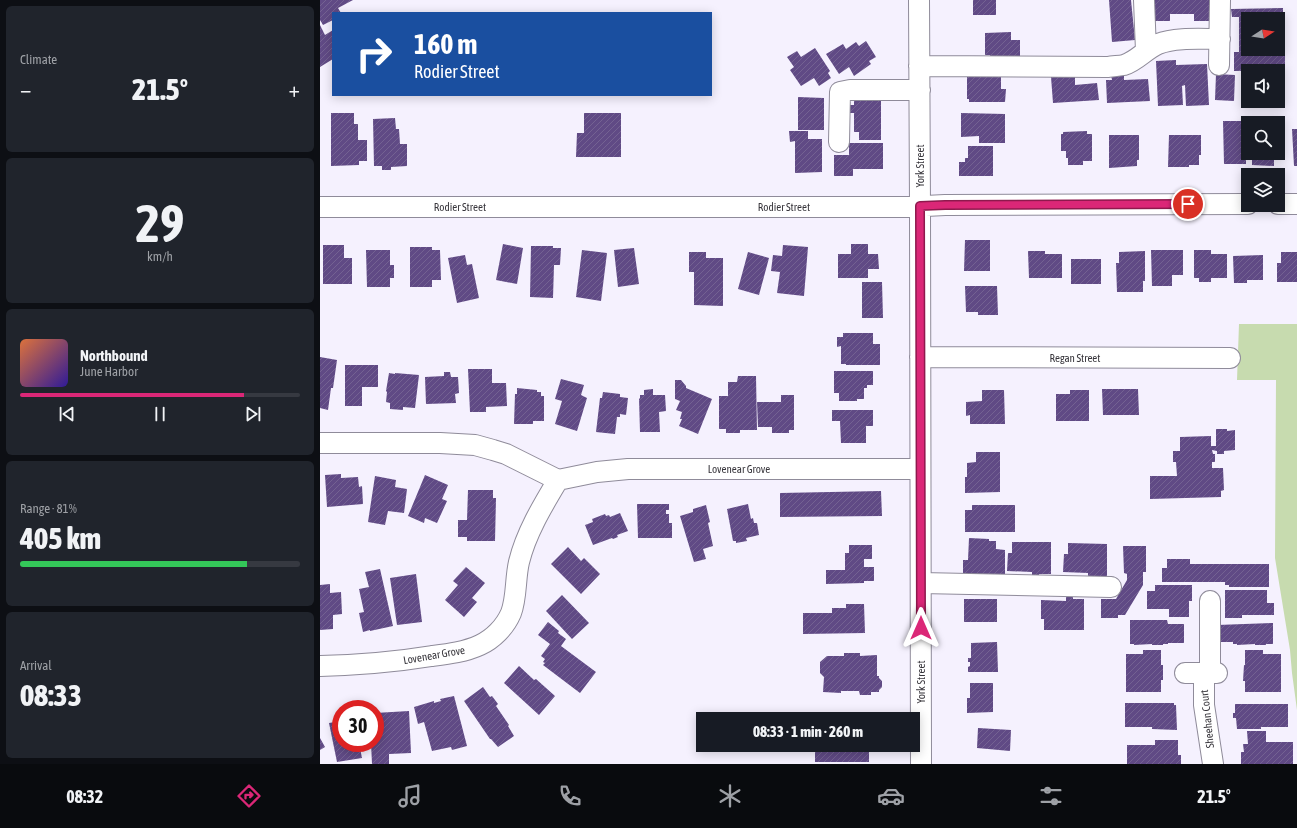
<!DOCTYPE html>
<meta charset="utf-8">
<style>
body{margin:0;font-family:"Asap Condensed",sans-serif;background:#20242c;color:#f1f3f6;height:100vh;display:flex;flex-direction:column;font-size:15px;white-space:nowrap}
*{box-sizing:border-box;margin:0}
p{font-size:13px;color:#9ea1a6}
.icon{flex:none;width:22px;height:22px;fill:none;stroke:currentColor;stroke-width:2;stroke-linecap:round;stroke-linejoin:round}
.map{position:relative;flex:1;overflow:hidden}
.drawer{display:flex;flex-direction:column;gap:6px;padding:6px;background:#0d0f14;width:320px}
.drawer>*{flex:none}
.guide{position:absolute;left:12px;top:12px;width:380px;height:84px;border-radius:0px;box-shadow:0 2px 10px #0003;background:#1a4fa0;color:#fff;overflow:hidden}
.needle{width:26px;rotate:78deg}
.controls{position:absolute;left:921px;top:12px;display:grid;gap:8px}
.controls a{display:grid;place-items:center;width:44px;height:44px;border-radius:0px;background:#171b24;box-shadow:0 2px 10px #0003;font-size:20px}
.speed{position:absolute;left:12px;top:700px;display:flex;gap:8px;font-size:20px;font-weight:700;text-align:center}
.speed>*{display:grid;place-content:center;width:52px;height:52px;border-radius:50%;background:#171b24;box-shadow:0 2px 10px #0003;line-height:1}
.speed .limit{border:6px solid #d22;background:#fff;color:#111}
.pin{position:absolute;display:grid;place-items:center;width:34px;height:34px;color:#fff;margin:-17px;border:2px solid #fff;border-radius:50%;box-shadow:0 1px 4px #0007}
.me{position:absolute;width:44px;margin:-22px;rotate:0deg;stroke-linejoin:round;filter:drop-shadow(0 0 3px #0008)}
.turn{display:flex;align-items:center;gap:14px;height:84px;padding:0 16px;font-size:18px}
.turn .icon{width:52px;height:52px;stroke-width:2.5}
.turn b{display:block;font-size:28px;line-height:34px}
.big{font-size:30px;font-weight:800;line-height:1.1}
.drawer .tile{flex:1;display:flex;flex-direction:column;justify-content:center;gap:6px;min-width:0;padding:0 14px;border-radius:6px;background:#20242c}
.drawer .dial{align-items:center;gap:0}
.dial b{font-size:52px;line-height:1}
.song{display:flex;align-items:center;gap:12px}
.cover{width:48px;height:48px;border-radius:6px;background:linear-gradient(135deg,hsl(20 70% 55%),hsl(250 70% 35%))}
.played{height:4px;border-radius:2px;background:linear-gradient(90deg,#db2777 80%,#363941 80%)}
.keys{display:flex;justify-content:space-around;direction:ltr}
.heat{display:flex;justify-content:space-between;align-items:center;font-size:22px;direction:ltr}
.charge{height:6px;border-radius:3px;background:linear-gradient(90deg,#34c759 81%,#363941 0)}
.trip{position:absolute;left:376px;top:712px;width:224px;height:40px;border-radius:0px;background:#171b24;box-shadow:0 2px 10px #0003;font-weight:800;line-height:40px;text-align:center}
.tabs{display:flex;height:64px;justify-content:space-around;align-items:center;background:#090b0e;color:#9ea1a6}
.tabs .icon{width:28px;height:28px}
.tabs .on{color:#db2777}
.tabs b{font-size:18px;color:#f1f3f6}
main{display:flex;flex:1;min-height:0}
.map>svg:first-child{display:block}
.park{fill:#c7dbaf}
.building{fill:url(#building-hatch)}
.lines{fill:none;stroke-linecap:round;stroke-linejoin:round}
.minor-casing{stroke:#8f8b9a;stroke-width:22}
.minor{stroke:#fff;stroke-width:20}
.route-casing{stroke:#8e194d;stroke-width:10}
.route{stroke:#db2777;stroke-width:7}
.labels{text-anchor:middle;stroke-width:4;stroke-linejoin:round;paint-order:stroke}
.street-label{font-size:11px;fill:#37353b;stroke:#fff}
</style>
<main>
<section class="drawer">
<div class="tile"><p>Climate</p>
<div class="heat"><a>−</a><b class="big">21.5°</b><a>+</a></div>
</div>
<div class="tile dial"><b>29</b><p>km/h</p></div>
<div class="tile">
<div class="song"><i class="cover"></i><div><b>Northbound</b><p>June Harbor</p></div></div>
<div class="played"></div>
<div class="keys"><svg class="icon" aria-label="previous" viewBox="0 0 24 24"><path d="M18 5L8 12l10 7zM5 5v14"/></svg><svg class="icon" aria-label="pause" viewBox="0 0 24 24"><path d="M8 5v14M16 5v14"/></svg><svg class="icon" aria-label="next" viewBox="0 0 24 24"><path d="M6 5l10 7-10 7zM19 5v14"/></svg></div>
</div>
<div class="tile"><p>Range · 81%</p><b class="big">405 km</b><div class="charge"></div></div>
<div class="tile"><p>Arrival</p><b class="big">08:33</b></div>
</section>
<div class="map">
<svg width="977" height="764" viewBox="0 0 977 764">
<defs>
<pattern id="building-hatch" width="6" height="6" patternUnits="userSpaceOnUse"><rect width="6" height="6" fill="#604a85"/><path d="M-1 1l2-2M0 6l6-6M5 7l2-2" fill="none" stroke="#746292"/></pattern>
</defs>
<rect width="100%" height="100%" fill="#f5f1fe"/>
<path class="park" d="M919 324H977V710L972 673 970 650 955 558 956 380H917Z"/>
<path class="building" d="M0 0H33L18 8 21 13H13V20L3 25 0 20Z
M653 0H676V15H653Z
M789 0H811L815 40 792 42Z
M832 0H890L891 21H874V14H850V21H833Z
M963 8V34H958V19H928V49H958V41H965V70L914 71V52H919V17H912L911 9Z
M0 25 5 35 13 30V59L0 67Z
M691 32V40H700V56H670V55H665V33Z
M546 41 556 57 549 61 551 64 534 76 529 67 519 74 506 54 523 44 526 49 536 42 539 46Z
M495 48 510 71 508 73 511 78 499 86 494 78 481 86 470 70 474 67 467 57 477 51 481 57Z
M856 60V65L887 64 889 105 866 106 865 85 862 86 863 105 838 106 836 61Z
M896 74 915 75 914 101 895 100Z
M647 75 681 76V89H686L685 102H649V99H647Z
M755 75V85L777 83 779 100 733 103 731 77Z
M791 75H804V80L828 79 830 101 787 103 786 80H792Z
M478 97 504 98V130H478Z
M534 98H561V140H539V132H534V113H527V105H534Z
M11 113H34V124H38V140H47V161H39V165L11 166Z
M264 113H301V157H256L257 133H264Z
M641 113 685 114V143H659V136L641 137Z
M936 116H955V123H936Z
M75 118 76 129H79L80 144H87V166L71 167V170H62V166H54L53 119Z
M903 121H926V164H904Z
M972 129H977V166H974Z
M469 131H488V139H502V172L475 173V141L470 142Z
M767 131V134H772V161H763V165H748V158H746V151H741V134H743V132Z
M789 135H819V160H817V166L789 168Z
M849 135H881V155H879V165H869V167H848Z
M529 143H563V169H533V176H514V155H529Z
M648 146H673V176H639V162H645V158H648Z
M932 153H954V166L932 165Z
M645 240H670V271H644Z
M183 244 203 248 197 284 176 280Z
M531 244H548V254H558L559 269H548V278H518V254H531Z
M3 245H24V258H32V284H3Z
M463 245 488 247 484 296 457 293 460 272 451 271 453 255 462 256Z
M211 246H233V248H241L240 265H234L233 298 210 297Z
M90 247H112V250H120L121 280H112V287H90Z
M314 248 319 284 298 287 294 250Z
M46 250H70V265H74V278H70V287H47Z
M262 250 287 253 281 301 256 297Z
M831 250H863V275H852V286H832Z
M874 250H891V254H907V278H891V282H879V278H874Z
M708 251H725V254H742V278H709Z
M825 251V281H823V292H797L796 263H799V252Z
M369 252H386V258H403V306L374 305V272H369Z
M428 252 449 258 439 295 418 289Z
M961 252H977V282H957V263H961Z
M145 255 147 265 152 264 159 298 137 303 128 258Z
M943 255V280H927V283H914L913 256Z
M751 259H781V284H751Z
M542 282H562L563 318H542Z
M645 286H677L678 315H658V312H646Z
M523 333H553V344H560V365H526V364H521V346L517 347V337H523Z
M0 357 17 360 13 388H11L8 410 0 408Z
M25 365H58V387H42V406H25Z
M148 369H172V383H186L187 406 166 407V412H150Z
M514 371H553V385H547V388H544V399H537V401H519V393H514Z
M124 372H130L131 377H138L139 393 135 394 136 403 106 404 105 377 124 376Z
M69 373 75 374V373L99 375 95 408 83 407V410L70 409V403L66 402 67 392 66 391Z
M418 376H436L437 430H420V433H406V429H399V396H408V382H417Z
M241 379 264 385 261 395 267 398 257 431 235 424 242 401 235 399Z
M355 380H361L366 386V388L392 399 378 434 359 426 362 419H360L362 412 356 410 360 401 355 399Z
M197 388 217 390V392H221V396H224V421H213V424H194L195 394H197Z
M333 389V395H345L346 411 339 412 340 432H320L319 398 320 399V395H324V390Z
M782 389H818L819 415H783Z
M662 390H684L685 424H650V415L646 416V402L662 401Z
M750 390H769V421H736V394H750Z
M283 392 300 394V397L308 398 306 415 300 414V417H297L295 434 276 432 280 398H282Z
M461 395H474V430H469V433H452V427H438L437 402H461Z
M512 410H553V426H546V443H521L520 421H512Z
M896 429H907V431L915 430V450L904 451V454H897V451L892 450 893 454H895V462H892V468H903L904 490 901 491V497L830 499V476H857L856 462H853V451H860V437L891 436V446H896Z
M656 452H680V492L645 493V477H647V463L656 462Z
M21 474V478L38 477 39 487 42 486 43 504 7 507 5 475Z
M105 475 128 485 122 499 127 501 117 523 105 518 104 523 88 516Z
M55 476 76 480 75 487 87 489 84 513 68 511 65 525 48 522Z
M148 490H173V498H176L175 541H147V537H138V520H147Z
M561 491 562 516 460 517V493Z
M317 504H349V510H346V514H349V523H352V538H318Z
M428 504 431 519 433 518 434 523H437L439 535 426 538 427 541 416 543V541H413L407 509Z
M386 505 390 522 388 523 393 546 383 549 386 559 374 562 360 516 373 512V509Z
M652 505H695V532H645V510H652Z
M300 513 308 531 297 535 298 537 293 539 292 538 273 545 265 525 273 522 272 519 285 514 286 516 289 515 290 517Z
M649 538 669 539V541H676V549L685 550V580L643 579V560H648Z
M692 542H731V574H719V576H712V572L687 571 688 553H692Z
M748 543 787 544V576H775V577H768V573L743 572 744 554H748Z
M529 545H552V559H544V567H554V581H544V583L506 584V570H525V553H529Z
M803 546H826V572H823V585L805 615H798V618H781V599H796L807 580V574L804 573Z
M248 547 261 561 264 558 280 574 261 594 231 564Z
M847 559H870V564H949V587H909V585H905V582H842V568H847Z
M146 567 165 583 152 598 157 602 144 617 125 600 138 585 133 581Z
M60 569 73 626 50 631V630L43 632 39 613 44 612 39 589 49 587 45 572Z
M96 574 102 622 77 625 70 578Z
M10 584V593L21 592 22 614 13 615V629L0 630V585Z
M835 585H872V601H869V617H849V609H827V591H835Z
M905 590H947V603H954V615H922V618H905Z
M242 595 269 623 252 639 226 611Z
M746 596 753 597V599H764V630H724V619H721V600L746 601Z
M644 599H677V622H644Z
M526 604H544L545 633 483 634V613H512V608H526Z
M810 620H847L848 624H864V643H848V644H843V645H832V644L814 645V644H810Z
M228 622 239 631 238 633 246 639 241 646 276 672 260 693 223 665 225 663 223 662 225 659 221 656 230 644 218 635Z
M953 623V644H946V645H935V644L917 645V644H913V642H898L897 625Z
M677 642 678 672H648V667L650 666V662H648V658H651V643Z
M823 650H841V665H843V680H841V692H806V654H823Z
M925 650H943V654H961V692H925V681H923L924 665H925Z
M524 653H540V656L557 655V676H559V678L562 681V687L559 690V692H551V695H540L539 691H521V693L503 692 504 677 500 673V662L507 656H524Z
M199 666 214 680 216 679 235 696 219 715 184 683Z
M650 683H673V712L647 713V698H650Z
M163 687 170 697 172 696 178 704 176 706 189 725 188 726 194 736 178 747 171 739H170L144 701Z
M134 696 147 746 132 750 131 747 112 751 104 722 98 724 94 707 114 701V703L121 701 120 699Z
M805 703H854V705H856L857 730 832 729V727H805Z
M915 704H968V727H941V729H917L916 718H913V713H915Z
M89 711 91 753 69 754V764H52L51 743H55V713Z
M522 712H548V719H522Z
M21 721V743H39L42 758 17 762 9 723Z
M658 728 691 730 690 751 657 748Z
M927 731H946V742H973V764H921V752H924L923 744H928Z
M0 738 5 747 0 750Z
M835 740H858V755H861V764H807V745H835Z
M495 745H546V749H549V762H495Z"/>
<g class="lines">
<defs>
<path id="minor" d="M599 0 600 207 601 764
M824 0 826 51
M899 65 900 0
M599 66 788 67C793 66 799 66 804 65 817 61 826 49 838 44 855 37 881 39 900 39
M519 142 520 92 530 90H600
M958 204H977
M0 207H586L625 205 928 204
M600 357 910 358
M0 443H120L155 445 173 450 186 454 238 480 277 472 308 469H600
M601 583 791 587
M890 601V673
M0 666C38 665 75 662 112 656 128 654 145 652 160 645 173 639 185 627 191 613 197 597 195 579 199 562 206 533 223 505 238 480
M865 673H897
M884 673V705L893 764"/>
</defs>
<use href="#minor" class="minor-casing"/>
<use href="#minor" class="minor"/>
</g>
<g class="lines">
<defs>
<path id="route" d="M601 628 600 206 625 205 868 204"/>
</defs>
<use href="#route" class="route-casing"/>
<use href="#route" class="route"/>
</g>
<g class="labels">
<g class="street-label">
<text transform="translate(600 166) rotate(-90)" y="4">York Street</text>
<text x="140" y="211">Rodier Street</text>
<text x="464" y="211">Rodier Street</text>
<text x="755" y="362">Regan Street</text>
<text x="419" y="473">Lovenear Grove</text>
<text transform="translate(114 655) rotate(-10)" y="4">Lovenear Grove</text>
<text transform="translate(601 682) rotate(-90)" y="4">York Street</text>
<text transform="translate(887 719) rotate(-96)" y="4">Sheehan Court</text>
</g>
</g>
</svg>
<div class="controls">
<a><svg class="needle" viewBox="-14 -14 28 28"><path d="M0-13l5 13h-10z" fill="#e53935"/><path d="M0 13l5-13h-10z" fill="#9ea1a6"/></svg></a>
<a><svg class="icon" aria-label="sound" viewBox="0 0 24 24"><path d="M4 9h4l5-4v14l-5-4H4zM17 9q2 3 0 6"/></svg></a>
<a><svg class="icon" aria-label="search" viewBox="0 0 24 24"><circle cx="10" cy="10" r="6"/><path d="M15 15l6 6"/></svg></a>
<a><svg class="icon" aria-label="layers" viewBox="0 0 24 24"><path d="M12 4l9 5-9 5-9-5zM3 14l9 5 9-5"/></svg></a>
</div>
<div class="speed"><div class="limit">30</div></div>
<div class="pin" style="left:868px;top:204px;background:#d93025"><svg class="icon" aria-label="arrive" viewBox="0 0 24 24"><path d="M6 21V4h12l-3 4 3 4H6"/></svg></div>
<svg class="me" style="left:601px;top:628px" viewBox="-20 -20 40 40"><path d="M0-17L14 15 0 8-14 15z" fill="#db2777" stroke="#fff" stroke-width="4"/></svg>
<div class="trip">08:33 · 1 min · 260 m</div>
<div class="guide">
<div class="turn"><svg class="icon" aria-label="right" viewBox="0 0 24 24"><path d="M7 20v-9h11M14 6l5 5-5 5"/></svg><div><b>160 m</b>Rodier Street</div></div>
</div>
</div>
</main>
<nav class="tabs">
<b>08:32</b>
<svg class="icon on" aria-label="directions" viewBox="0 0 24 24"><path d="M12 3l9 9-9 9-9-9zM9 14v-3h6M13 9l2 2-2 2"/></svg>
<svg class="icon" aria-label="music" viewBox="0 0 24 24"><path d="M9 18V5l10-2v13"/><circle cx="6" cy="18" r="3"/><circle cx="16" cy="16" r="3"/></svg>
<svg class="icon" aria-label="phone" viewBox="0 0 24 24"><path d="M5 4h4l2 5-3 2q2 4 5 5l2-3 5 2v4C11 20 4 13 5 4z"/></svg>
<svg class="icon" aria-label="climate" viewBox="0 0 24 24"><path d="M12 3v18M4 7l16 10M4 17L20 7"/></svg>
<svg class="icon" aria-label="car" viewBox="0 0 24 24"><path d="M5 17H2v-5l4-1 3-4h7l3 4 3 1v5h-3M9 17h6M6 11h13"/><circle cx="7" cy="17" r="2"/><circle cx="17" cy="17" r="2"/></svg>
<svg class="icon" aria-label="filters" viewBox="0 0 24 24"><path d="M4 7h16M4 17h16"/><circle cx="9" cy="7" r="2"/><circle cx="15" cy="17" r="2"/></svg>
<b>21.5°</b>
</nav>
